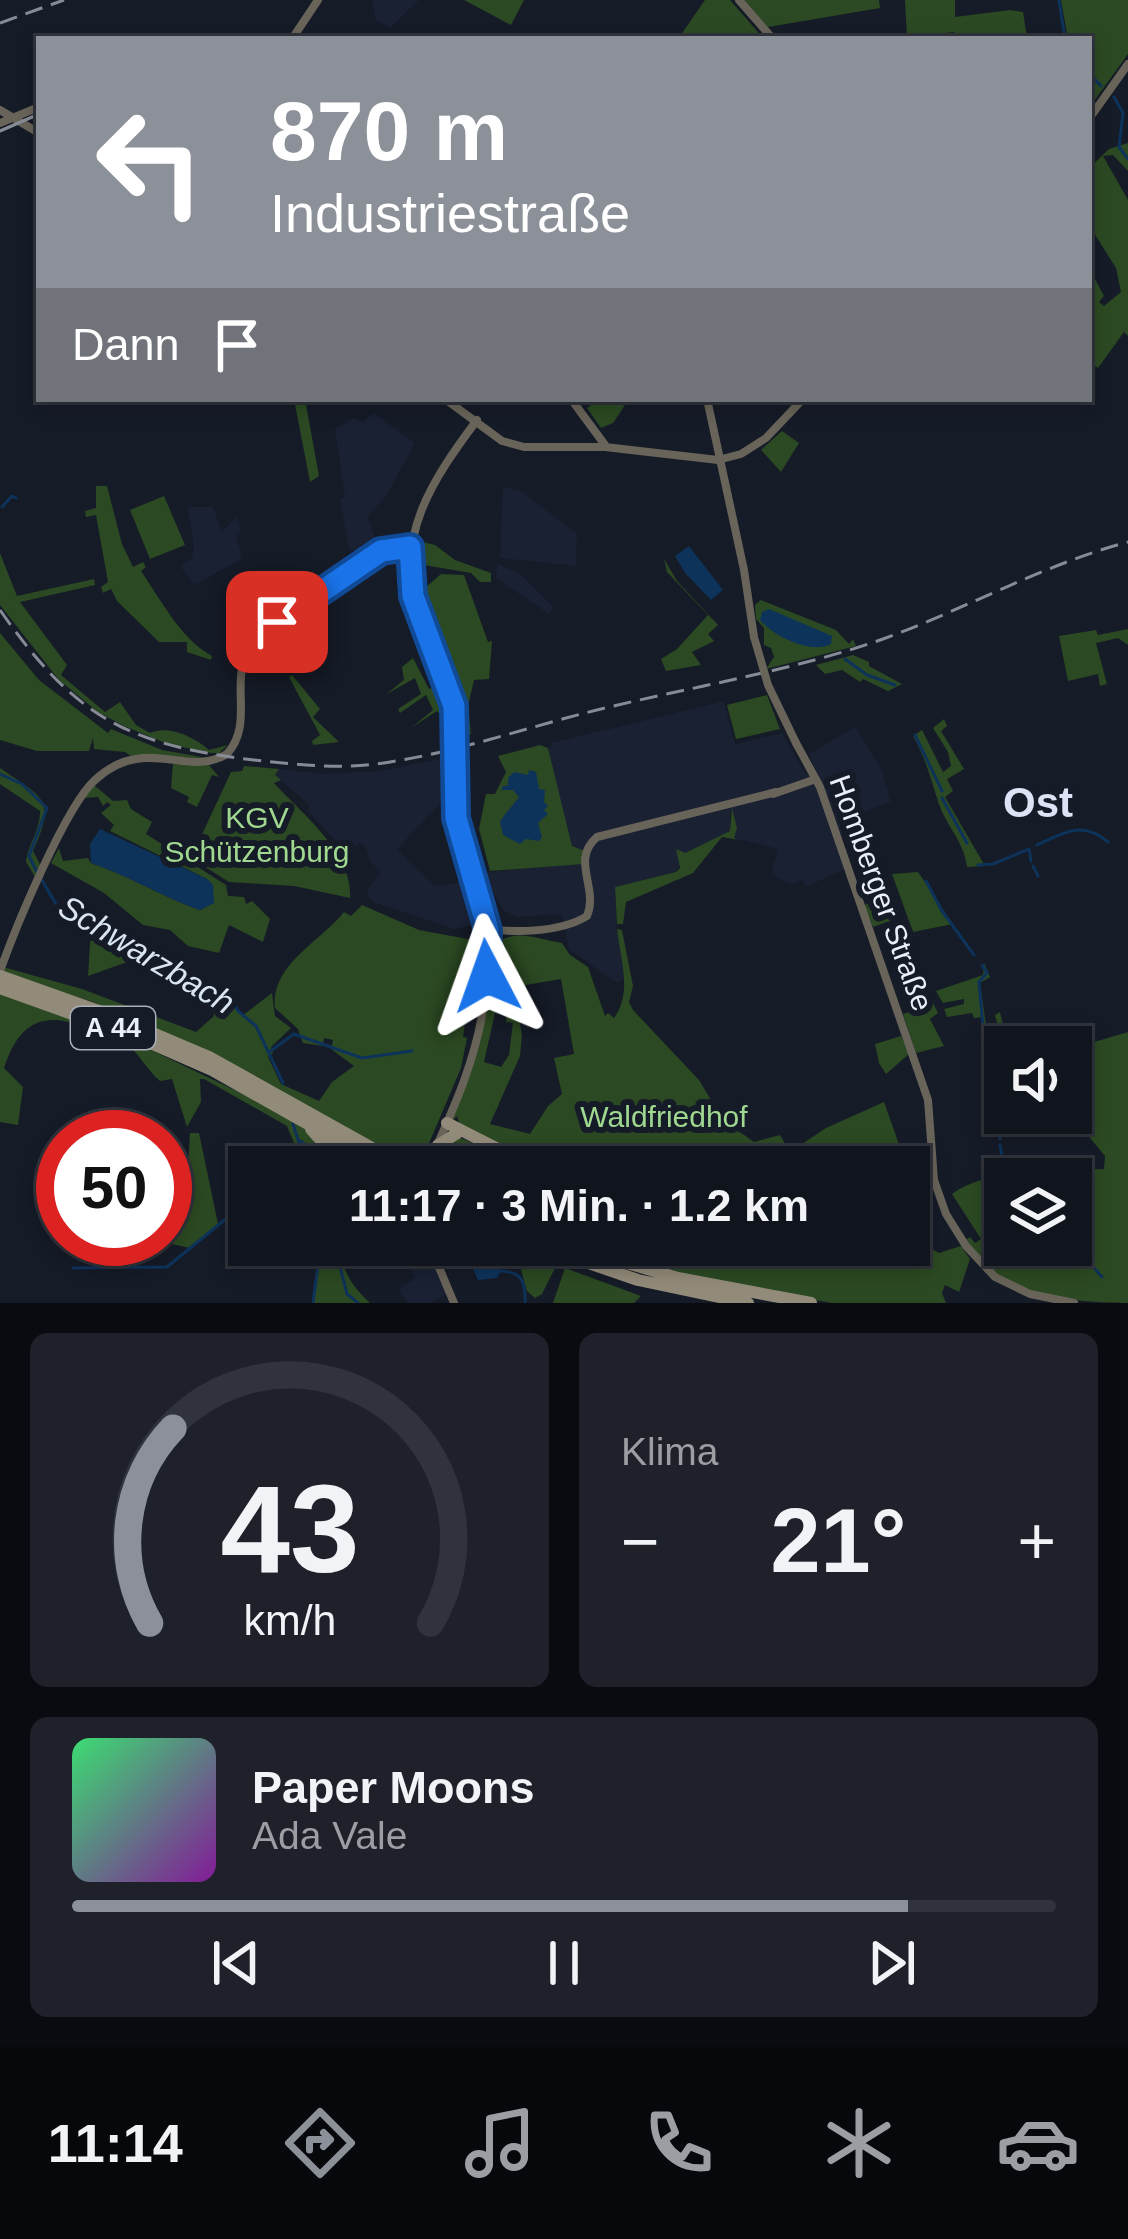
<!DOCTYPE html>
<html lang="de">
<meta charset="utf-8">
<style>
body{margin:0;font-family:Arial,sans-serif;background:#1e212a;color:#f1f3f6;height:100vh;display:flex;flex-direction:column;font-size:45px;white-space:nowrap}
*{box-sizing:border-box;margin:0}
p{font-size:39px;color:#9c9ea4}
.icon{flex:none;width:66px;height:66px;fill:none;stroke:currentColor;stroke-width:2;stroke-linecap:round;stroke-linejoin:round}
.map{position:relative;height:1303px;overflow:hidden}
.drawer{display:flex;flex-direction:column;gap:30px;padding:30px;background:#090b10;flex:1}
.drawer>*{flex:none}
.top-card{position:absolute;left:36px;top:36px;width:1056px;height:366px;border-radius:0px;box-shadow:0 6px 18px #0003,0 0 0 3px #30333b;background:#8c9099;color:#fff;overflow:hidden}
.controls{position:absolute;left:984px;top:1026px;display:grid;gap:24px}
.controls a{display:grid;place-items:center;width:108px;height:108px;border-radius:0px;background:#10141d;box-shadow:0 6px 18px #0003,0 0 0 3px #30333b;font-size:60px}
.speed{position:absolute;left:36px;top:1110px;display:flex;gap:24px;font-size:60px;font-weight:700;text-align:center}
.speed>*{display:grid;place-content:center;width:156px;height:156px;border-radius:50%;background:#10141d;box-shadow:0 6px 18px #0003,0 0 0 3px #30333b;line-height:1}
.speed .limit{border:18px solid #d22;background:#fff;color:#111}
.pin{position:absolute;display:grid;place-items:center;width:102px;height:102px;color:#fff;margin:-51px;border-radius:24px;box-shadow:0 6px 18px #0006}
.me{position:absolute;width:132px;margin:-66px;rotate:356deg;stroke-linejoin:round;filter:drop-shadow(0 0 9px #0008)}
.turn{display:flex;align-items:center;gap:42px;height:252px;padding:0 36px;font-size:54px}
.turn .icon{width:156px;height:156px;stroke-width:2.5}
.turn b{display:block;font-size:84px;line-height:102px}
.then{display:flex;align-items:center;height:114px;padding:0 36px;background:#0003;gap:24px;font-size:45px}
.big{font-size:90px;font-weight:700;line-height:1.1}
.drawer .tile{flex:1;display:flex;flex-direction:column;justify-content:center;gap:18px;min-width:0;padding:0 42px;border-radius:18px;background:#1e212a}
.drawer .dial{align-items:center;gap:0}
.dial svg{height:312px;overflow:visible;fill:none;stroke:#30333b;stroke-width:7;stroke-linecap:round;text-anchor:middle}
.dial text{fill:#f1f3f6;stroke:none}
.song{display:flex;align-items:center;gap:36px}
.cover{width:144px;height:144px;border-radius:18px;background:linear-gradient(135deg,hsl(140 70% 55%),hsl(290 70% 35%))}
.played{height:12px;border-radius:6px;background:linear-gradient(90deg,#8c9099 85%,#30333b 85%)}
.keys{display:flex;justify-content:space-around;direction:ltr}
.heat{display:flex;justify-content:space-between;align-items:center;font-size:66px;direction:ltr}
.drawer .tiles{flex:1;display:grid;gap:30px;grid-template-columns:1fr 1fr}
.tile:last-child{grid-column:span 2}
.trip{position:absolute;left:228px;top:1146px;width:702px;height:120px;border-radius:0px;background:#10141d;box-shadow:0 6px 18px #0003,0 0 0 3px #30333b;font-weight:700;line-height:120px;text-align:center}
.tabs{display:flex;height:192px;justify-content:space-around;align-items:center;background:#06080c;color:#9c9ea4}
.tabs .icon{width:84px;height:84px}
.tabs .on{color:#8c9099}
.tabs b{font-size:54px;color:#f1f3f6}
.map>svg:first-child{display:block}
.built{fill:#192133}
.green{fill:#2b4922;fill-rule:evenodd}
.water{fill:#0e335b}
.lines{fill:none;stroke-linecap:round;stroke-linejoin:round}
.stream{stroke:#0e335b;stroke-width:3}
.secondary{stroke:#696459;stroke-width:8}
.highway{stroke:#938b7a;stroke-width:12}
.tram{stroke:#868b96;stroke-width:3}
.rail{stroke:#868b96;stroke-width:3;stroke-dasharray:18 9;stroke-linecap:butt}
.secondary-bridge{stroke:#696459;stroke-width:8}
.route-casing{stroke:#114b97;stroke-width:30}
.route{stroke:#1a73e8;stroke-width:21}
.labels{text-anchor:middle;stroke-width:12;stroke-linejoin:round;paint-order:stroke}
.shield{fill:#151b27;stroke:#abafba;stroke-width:3}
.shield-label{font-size:27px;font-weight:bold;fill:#ebeff9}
.park-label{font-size:30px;fill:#a0d890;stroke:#151b27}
.street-label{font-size:30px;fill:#ebeff9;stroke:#151b27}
.water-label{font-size:33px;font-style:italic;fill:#dae5f3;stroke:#151b27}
.district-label{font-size:42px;font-weight:bold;fill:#dbe3f5;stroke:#151b27}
</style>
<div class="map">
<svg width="1128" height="1303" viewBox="0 0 1128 1303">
<rect width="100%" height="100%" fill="#151b27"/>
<path class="built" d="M372 0H419L390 28 376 20Z
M374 413 415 443 387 495 367 517 376 539 356 551 349 550 340 498 345 497 335 429 353 418 363 422Z
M503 487 521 491 577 534 576 566 500 558Z
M188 507H213L222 532 237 516 241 532 236 534 242 559 194 585 180 566 192 558 194 548Z
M497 563 520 574 554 608 549 614 496 578Z
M724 701 735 744 782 733 805 773 816 779 848 868 805 887 802 880 791 884 781 880 771 873 778 849 734 838 737 828 730 810V831L685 853 676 872 615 887 617 932 625 979 617 983 569 949 561 914 517 917 503 910 482 873 584 863V852L572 847 548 752 552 743Z
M855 727 881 768 891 802 863 812 864 826 840 834 809 754Z
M445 758 443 801 397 849 435 886 464 882 471 925 455 929 374 902 368 896V888L381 872 370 861 366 848 361 843 345 852 308 811 309 805 275 775 279 769 323 774 380 771Z
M412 1250 428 1253 448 1293 432 1303H408L399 1289 415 1277 403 1255Z"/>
<path class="green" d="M464 0H524L511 25Z
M705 0H730L764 39H678Z
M744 0H879L880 8 768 27Z
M905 0H955V17L1010 10 1023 12 1027 38 956 39 954 32 907 37Z
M1061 0H1128V54L1089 108V39H1068Z
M1128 143V171L1113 155 1103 156 1128 200V336L1124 332 1098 368 1089 362V285L1095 279 1104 296 1099 302 1104 306 1121 292 1116 268 1089 225V168L1109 149Z
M294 399H305L319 476 310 482Z
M600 399H621L625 405 613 423 601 428 587 408Z
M782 431 799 443 781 472 761 450Z
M96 486H107L122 544 133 567 143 562 146 567 141 571C163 603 181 639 212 656L211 660 187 652V642H159L117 601 111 589 103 593 101 587 108 582 96 515 86 517 85 511 96 508Z
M164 496 185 545 150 559 130 510Z
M423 542 435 545 455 560 491 573V582H480L471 573 424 565 426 587 441 574 464 575 488 642 492 641 489 679 474 680 468 706 471 734 460 738 456 694 428 620 420 586 418 545Z
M0 553 17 596 94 579 95 585 20 602 67 665 61 675 105 712 120 702 136 725 150 733C169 724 196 738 209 750L228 745 219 753H211L168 744 124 726 98 712 59 680 0 605Z
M664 559 677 581 718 625 708 634 714 641 692 652 701 665 666 671 661 659 677 649 708 615 667 572Z
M761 600 836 630 849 644 853 639 856 646 766 669 774 657 771 648 764 645V628L756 619 755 605Z
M1128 629V645L1118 638 1096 643 1107 684 1100 686 1098 674 1068 681 1059 636 1096 630 1098 635Z
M0 633 39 680 108 733 111 729 162 750 207 758 132 757 125 752 94 749 93 738 89 751H37L0 740Z
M853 655 869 662V666L902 684 888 691 863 679 860 682 842 670 825 674 816 665Z
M413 658 429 689 438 686 448 716 444 719 437 711 411 728 433 710 426 695 400 713 398 709 421 694 415 678 385 695 404 680 402 667Z
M292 675 320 709 313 717 339 742 313 745 312 741 320 735 289 677Z
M767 695 780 729 736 739 727 705Z
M944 719 947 726 941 731 964 769 947 779 953 791 945 797 985 866 967 867C964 840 944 824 937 798 930 776 925 757 913 736L922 730 943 772 951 766 948 752 933 728Z
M540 745 548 748 572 846 585 851 584 864 490 871 479 829 486 794H495L506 772 498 756Z
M173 763 209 765 219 777 212 775 197 807 187 802 189 797 171 788Z
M244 766 279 769 275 775 281 780 274 783C303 815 353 853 350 898L294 886 229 882 191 858 231 772 242 771Z
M0 768C43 798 57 798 33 851L43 870 37 880 26 862C28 844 40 831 40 811L0 784Z
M94 785 113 801 127 800 131 809 152 822 146 834 226 885 228 896 244 897 246 904 252 901 270 919 263 942 229 925 219 953 188 946 170 930 143 925 104 893 51 863 59 848 63 861 88 858 91 863C130 876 162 897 200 910L213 903V885L207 879 110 831 114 825 101 813 111 805 107 802 103 806 98 797 84 798Z
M732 808 737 828 734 838 739 840 722 837 693 873 626 902 623 924H617L615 887 676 872 680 868 676 849 685 853 730 831Z
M918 872 953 924 913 932 892 874Z
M893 894 901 917 873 927 864 905Z
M362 905 419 930 473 940 477 944 476 1015 471 1014 469 1022 465 1023 463 1037 467 1038 461 1068 421 1162 423 1167H415L212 1053 90 1001 2 973 3 967 82 989 196 1032 214 1016 212 1010 162 977 127 962 88 976 91 927 138 944 189 979 208 983 243 1015 272 993 275 1016 291 1028 271 1047 273 1053 268 1057 281 1084 319 1101 332 1082 354 1066 331 1049 333 1040 324 1038 323 1046 303 1043 298 1029 275 1008C270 965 321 941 344 912L351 916Z
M617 929 622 930 633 986 629 1002 633 1010 699 1080 723 1120 754 1142 780 1135 790 1152 826 1128 884 1102 907 1167H524L461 1129 457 1116 452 1121 480 1043 496 943C518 928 539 940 562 943L570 955 588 967 605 1016 608 1013 614 1018C633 992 620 959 617 929ZM561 979 574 1054 554 1058 562 1094 548 1106 530 1134 490 1124 520 1056 522 1035 514 987ZM497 1004 507 1006 506 1022 513 1023 509 1055 501 1067 484 1062Z
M984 963 990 977 980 983 987 1032 999 1031 995 1015 1000 1012 1008 1046 988 1049 989 1062 985 1063 981 1017 974 1018 972 1013 947 1017 944 1009 964 1004V999L943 1003 936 991 983 975Z
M0 991 101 1026 262 1103 308 1131 328 1167H304L287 1126 204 1079H200L201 1102 187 1127 172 1079 160 1081C148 1071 140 1055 129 1046 122 1041 110 1038 102 1034 53 1011 22 1012 4 1068L23 1087 18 1125 0 1122Z
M931 999 938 1013 930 1019 944 1046 916 1053 903 1014 913 1011 911 1004Z
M1128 1032V1303C1088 1303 1032 1299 998 1275 986 1266 975 1252 964 1241L970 1237 975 1243 981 1239 952 1194C973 1179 1004 1172 1031 1178L1045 1170 1104 1169 1105 1156 1072 1116 1038 1113H1071V1070L1085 1064 1084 1045ZM1005 1179H1071V1245H1005Z
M901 1036 909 1054 886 1074 879 1063 875 1044Z
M190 1133H199L218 1224 190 1248 149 1239H165V1191L188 1168Z
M456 1136 498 1154 506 1167H432L443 1142Z
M917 1241 939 1253 961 1246 970 1259 959 1292 945 1285 942 1293 946 1303H832L715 1282 581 1245H817L851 1260 861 1245H874L891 1263Z
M327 1245H342C340 1270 352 1286 370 1303H314L316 1269 330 1258Z
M488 1245H527L560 1258 542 1294 535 1298 527 1291 521 1270 528 1265Z
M565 1268 641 1296 634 1303H553Z"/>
<path class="water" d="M689 546 723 590 711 600 685 573 675 556Z
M769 609 832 636 831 644C812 655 773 636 760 620L762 612Z
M529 770 536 772 539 789 545 790 544 802 548 806 544 810 548 814 538 823 542 837 539 841 526 839 520 844 503 835 500 821 519 797 513 790H502V787L508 785V778L514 772 528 775Z
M100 829 207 879 213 885 214 903 200 910C162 897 130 876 91 863L90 844Z
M478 1251 501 1271 497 1278 478 1280 468 1258Z"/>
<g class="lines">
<path class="stream" d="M1059 0 1065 39
M1089 73 1101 86
M1114 97 1123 113 1119 147 1128 159
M2 507 12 496 16 498
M845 659 867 675 895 685
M915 735 942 791
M0 774 22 784 47 808 29 856 37 872
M942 798 967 843
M1037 845C1063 833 1082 820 1108 842
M978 865 993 864 1029 849 1031 861
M1033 866 1038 876
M42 880 57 906 79 910 96 926 122 934 189 978 213 984 231 997 238 1011 256 1026 283 1083
M926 881 942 911 974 955
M982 965 987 973 979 982 986 1060
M269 1052 294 1034 362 1058 412 1051
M989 1069 995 1086 1000 1139
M293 1124 307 1167
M300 1141 314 1150
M1000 1145 1006 1179
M285 1167 296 1157
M328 1245V1253L340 1267 347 1294 358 1303
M456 1245 466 1251
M1050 1245 1072 1267 1084 1256 1102 1277
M73 1268 167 1267 249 1200
M498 1271C522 1271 526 1281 525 1303
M313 1303 319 1258 327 1254"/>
<path class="secondary" d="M739 0 773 39
M292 39 318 0
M0 110 39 133
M1089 119 1128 64
M0 123 39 107
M445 399 502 441 524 447H605L718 460 741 454 766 438 803 399
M571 399 605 445
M707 399 744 570 754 637
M477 420C433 479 393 537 418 613 428 642 445 668 452 699 461 738 450 779 456 818 462 855 476 890 479 926
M796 743 820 787 928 1100 934 1180 946 1214 966 1246 995 1277 1030 1294 1074 1303
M773 794 816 779
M479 937 476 931 481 926C508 935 562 932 587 916 599 888 570 860 597 837L776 792
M0 971C15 929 65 807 95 780 107 769 121 761 136 759 168 753 197 772 227 754 251 727 235 694 243 663 252 630 350 565 382 551 391 546 400 547 410 547
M427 1167C454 1109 481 1050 486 985 488 969 485 953 486 937
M424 1245 433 1253 454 1303"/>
<path class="highway" d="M0 976 110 1015 209 1057 406 1167
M0 988 139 1038 212 1070 384 1167
M447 1123 504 1152 521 1167
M311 1129 325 1145 332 1167
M438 1145 456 1134
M536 1245 638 1280 748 1303
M566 1245 678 1278 811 1303"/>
<path class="tram" d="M0 131 39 114"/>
<path class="rail" d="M0 23 64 0
M0 610C74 716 126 745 254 760 299 765 344 770 390 762 461 751 531 726 601 709 695 686 792 671 883 639 966 609 1042 565 1128 542"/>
<path class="secondary-bridge" d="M754 637 768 685 796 743"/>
</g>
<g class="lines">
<defs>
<path id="route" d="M277 622 381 551 410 547 413 596 454 706 456 818 488 930 487 976"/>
</defs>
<use href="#route" class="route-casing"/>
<use href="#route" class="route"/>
</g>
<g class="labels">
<rect class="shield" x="71" y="1007" width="84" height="42" rx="9"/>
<g class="shield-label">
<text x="113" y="1037">A 44</text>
</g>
<g class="park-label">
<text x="257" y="828">KGV<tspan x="257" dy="34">Schützenburg</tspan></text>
<text x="664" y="1127">Waldfriedhof</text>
</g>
<g class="street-label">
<text transform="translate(881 893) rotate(70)" y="10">Homberger Straße</text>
</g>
<g class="water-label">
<text transform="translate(147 954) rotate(31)" y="12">Schwarzbach</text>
</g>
<g class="district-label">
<text x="1038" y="817">Ost</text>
</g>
</g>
</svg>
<div class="controls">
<a><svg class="icon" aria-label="sound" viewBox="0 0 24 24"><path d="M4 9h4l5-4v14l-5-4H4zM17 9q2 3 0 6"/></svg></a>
<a><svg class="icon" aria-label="layers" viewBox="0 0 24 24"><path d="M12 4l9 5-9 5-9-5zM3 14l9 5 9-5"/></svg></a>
</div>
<div class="speed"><div class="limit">50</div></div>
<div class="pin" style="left:277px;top:622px;background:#d93025"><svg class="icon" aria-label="arrive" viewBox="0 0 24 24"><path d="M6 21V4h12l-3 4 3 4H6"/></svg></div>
<svg class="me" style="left:487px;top:976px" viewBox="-20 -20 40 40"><path d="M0-17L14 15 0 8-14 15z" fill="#1a73e8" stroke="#fff" stroke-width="4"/></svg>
<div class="trip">11:17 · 3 Min. · 1.2 km</div>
<div class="top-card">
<div class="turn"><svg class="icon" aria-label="left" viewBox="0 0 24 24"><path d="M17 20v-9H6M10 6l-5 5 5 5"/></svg><div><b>870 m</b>Industriestraße</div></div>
<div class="then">Dann<svg class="icon" aria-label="arrive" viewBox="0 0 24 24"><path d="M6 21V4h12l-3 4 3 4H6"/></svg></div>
</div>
</div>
<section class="drawer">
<div class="tiles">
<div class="tile dial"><svg viewBox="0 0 100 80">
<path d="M14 69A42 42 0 1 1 86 69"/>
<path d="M14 69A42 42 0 0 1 20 19" stroke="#8c9099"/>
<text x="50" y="56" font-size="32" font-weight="700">43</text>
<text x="50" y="72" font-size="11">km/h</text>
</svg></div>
<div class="tile"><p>Klima</p>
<div class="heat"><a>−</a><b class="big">21°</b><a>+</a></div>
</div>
<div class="tile">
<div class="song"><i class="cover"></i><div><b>Paper Moons</b><p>Ada Vale</p></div></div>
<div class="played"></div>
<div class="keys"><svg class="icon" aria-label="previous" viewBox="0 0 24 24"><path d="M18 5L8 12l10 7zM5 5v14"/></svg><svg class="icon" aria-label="pause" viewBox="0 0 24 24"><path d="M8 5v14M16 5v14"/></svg><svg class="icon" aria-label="next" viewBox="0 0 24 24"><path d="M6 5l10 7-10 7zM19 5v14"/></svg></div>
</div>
</div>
</section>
<nav class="tabs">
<b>11:14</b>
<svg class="icon on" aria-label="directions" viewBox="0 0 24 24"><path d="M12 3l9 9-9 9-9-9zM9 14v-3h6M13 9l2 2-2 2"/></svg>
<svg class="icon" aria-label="music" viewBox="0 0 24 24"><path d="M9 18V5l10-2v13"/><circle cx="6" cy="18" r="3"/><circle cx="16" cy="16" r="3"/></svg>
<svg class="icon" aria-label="phone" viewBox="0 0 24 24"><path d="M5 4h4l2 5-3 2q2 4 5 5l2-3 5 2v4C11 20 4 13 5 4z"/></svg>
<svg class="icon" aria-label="climate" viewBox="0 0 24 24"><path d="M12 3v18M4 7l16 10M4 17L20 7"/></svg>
<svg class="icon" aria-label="car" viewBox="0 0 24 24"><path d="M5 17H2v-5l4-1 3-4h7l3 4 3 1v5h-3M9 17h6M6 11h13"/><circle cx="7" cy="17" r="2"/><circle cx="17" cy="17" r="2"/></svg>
</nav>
